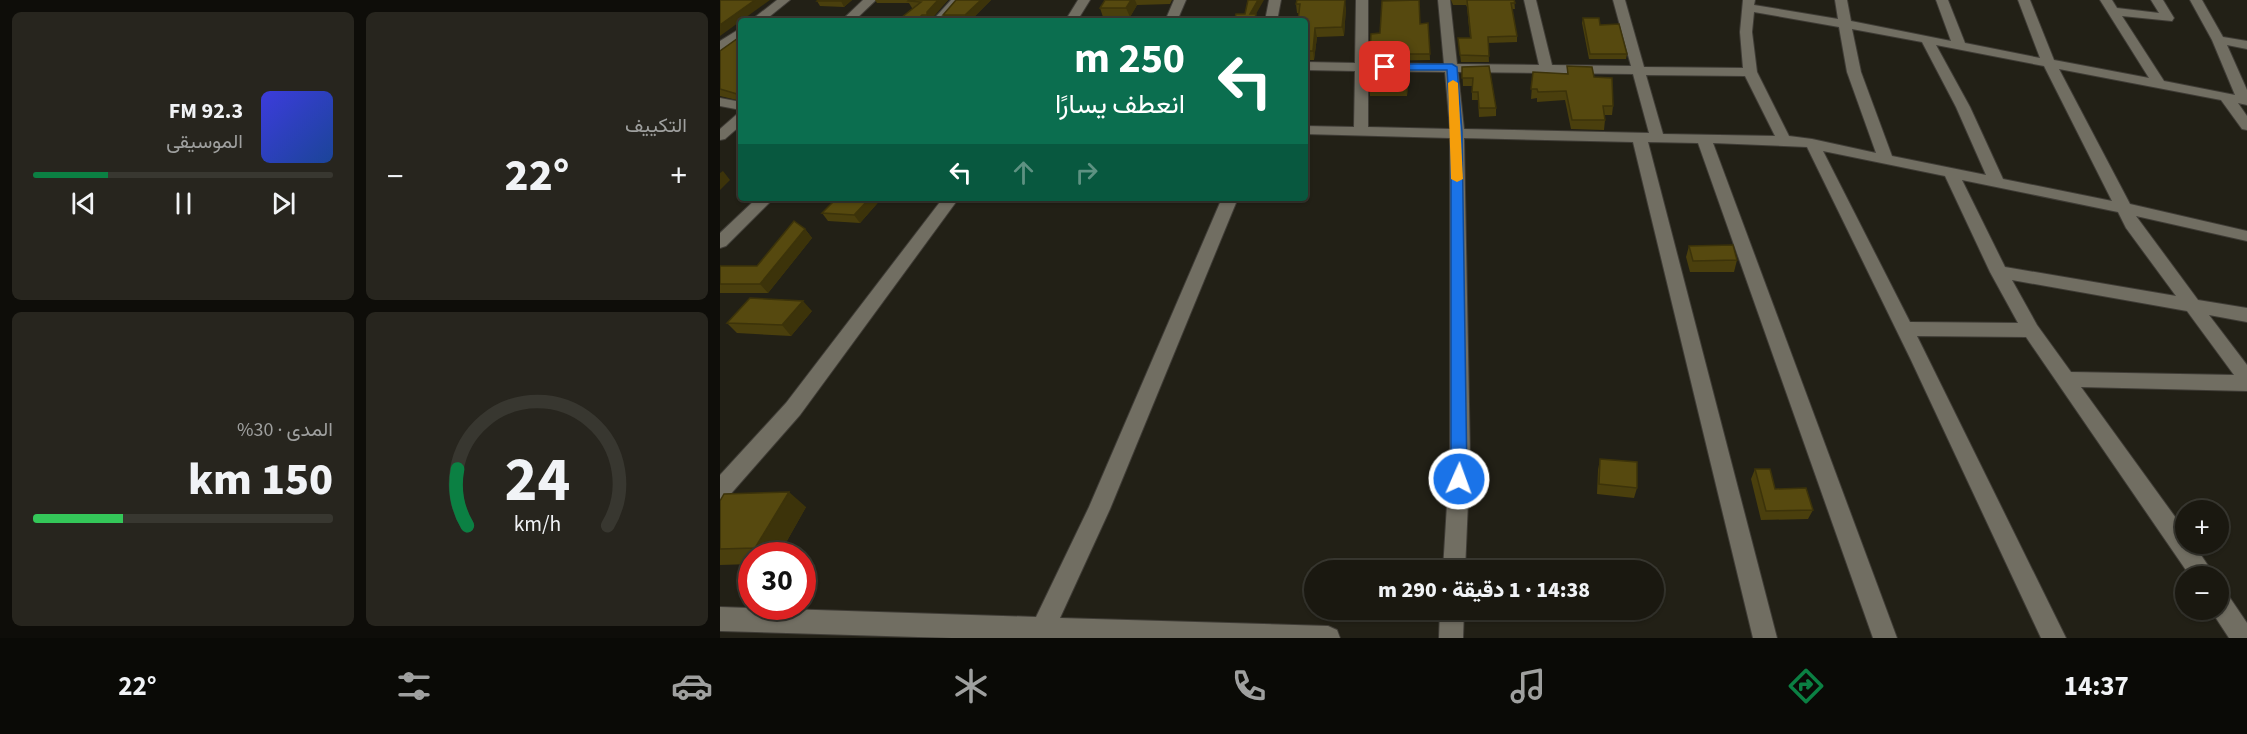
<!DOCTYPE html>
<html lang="ar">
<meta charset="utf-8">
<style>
body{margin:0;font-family:"Source Sans 3",Vazirmatn,sans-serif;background:#27251e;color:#f1f3f6;direction:rtl;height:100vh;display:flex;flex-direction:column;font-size:22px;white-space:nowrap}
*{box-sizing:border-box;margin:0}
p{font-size:20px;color:#9fa09f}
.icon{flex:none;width:33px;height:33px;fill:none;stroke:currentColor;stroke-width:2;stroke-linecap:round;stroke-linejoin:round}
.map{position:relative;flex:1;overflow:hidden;direction:ltr}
.details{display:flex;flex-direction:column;gap:12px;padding:12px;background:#0e0d09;width:720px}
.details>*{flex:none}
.banner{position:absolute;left:18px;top:18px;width:570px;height:183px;border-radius:6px;box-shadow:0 2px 4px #0004,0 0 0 2px #383730;direction:rtl;background:#0b6e4f;color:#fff;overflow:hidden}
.fabs{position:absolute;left:1455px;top:500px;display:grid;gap:12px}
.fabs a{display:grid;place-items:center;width:54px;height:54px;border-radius:50%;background:#1a1810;box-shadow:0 2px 4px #0004,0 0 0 2px #383730;font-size:30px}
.speed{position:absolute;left:18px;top:542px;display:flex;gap:12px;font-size:30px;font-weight:700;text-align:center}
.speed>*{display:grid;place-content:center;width:78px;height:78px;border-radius:50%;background:#1a1810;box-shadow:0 2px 4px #0004,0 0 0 2px #383730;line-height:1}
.speed .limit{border:9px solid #d22;background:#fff;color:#111}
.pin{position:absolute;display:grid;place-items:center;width:51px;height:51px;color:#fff;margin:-26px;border-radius:12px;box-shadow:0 3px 9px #0006}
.me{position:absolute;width:66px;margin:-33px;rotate:2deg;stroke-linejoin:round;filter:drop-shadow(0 0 4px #0008)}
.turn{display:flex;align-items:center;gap:21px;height:126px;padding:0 24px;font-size:27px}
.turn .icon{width:78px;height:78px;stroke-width:2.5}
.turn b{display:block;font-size:42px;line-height:51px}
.lanes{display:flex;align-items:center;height:57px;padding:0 24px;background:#0003;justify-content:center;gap:30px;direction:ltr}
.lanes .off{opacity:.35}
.big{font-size:45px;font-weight:800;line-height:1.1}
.details .widget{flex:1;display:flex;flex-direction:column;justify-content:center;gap:9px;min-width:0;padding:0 21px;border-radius:9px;background:#27251e}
.details .dial{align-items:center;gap:0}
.dial svg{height:156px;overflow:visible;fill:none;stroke:#383730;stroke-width:7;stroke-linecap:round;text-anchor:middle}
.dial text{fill:#f1f3f6;stroke:none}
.song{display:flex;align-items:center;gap:18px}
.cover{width:72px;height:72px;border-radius:9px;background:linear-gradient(135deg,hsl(240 70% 55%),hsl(220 70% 35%))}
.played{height:6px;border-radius:3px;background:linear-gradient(90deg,#0b8043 25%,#383730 25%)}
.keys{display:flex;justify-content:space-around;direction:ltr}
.heat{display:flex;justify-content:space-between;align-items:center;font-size:33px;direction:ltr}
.charge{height:9px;border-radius:4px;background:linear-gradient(90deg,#34c759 30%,#383730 0)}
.details .tiles{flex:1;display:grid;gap:12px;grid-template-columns:repeat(2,1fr)}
.trip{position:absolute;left:584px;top:560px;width:360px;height:60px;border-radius:30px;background:#1a1810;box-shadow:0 2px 4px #0004,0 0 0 2px #383730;font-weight:800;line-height:60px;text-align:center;direction:rtl}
.tab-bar{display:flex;height:96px;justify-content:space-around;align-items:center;background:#0a0a06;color:#9fa09f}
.tab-bar .icon{width:42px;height:42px}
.tab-bar .on{color:#0b8043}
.tab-bar b{font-size:27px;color:#f1f3f6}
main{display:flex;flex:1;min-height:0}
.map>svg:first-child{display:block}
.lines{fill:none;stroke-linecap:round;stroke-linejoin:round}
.minor-casing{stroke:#3f3c36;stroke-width:2}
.minor{fill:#716e62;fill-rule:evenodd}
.wall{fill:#4a3f0d}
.shaded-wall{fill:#3c330a}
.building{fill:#56490f;stroke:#3c330a;stroke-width:1.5}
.route{fill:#1a73e8;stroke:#114b97;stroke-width:1.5}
.slow{fill:#f59e0b}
</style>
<main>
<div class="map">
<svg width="1527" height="638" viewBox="0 0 1527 638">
<rect width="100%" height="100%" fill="#222016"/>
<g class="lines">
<defs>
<path id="minor" d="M57 0H70L44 21H30Z
M143 0H156L134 21H121Z
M231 0H243L225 21H212Z
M358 0H370L357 21H345Z
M454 0H466L457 21H445Z
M549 0H561L557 21H545Z
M636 0H648V63L724 64 718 0H730L737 64 819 65 804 0H816L832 65 911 66 893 0H905L924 67 1023 68 1020 32 1023 0H1035L1034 5 1118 19 1115 0H1127L1131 21 1231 41 1216 0H1228L1245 43 1320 58 1298 0H1310L1334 60 1429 78 1380 0H1392L1397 8 1439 13 1431 0H1443L1454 18 1452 21 1402 16 1444 81 1515 95 1492 40 1470 0H1482L1503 37 1527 41V49L1507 45 1527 90V105L1518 103 1527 116V130L1522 129 1501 100 1339 69 1410 204 1527 231V241L1416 216 1478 300 1527 308V322L1489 315 1527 365V391L1361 387 1466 532V543H1473L1495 576H1470L1306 337 1197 336 1346 638H1321L1191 360 1087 147 993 143 1177 638H1153L978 143 928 142 1057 638H1033L913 142 744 138 750 456 745 570H723L730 456V138L585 134V126L634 127 635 71 585 70V62L635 63ZM1034 12 1119 27 1127 72 1156 153 1092 139 1069 136 1037 72 1032 32ZM1132 29 1202 42 1236 107 1266 175 1172 156 1141 72ZM1216 45 1324 66 1392 201 1283 179 1250 107ZM648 71 725 72 730 129 648 127ZM738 72 913 74 929 133 744 129ZM926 75 1025 76 1055 136 943 134ZM1103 151 1225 176 1270 272 1298 323 1190 322ZM1242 180 1398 212 1406 228 1456 296 1285 267ZM1292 280 1467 311 1514 375 1351 372 1317 325Z
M21 28V38L0 51V41Z
M0 98 21 102V110L0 106Z
M21 114V125L5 139 0 140V129L16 115Z
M37 198H54L6 246 0 248V233Z
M223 198H239L80 415 8 497 0 499V475L66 403Z
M502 198H518L390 509 340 618 608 626 617 630 620 638H231L0 631V607L316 617 369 507Z
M1498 589 1506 592 1527 623V638H1509L1490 609H1498Z
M720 609H744L743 638H719Z"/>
</defs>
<use href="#minor" class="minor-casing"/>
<use href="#minor" class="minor"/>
</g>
<path class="wall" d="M98 0H132L124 7 100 6 97 1Z
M155 0H228L210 19V21H177L193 8H192L189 3H157Z
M236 0H271L250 21H226L223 15Z
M385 0H452L450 4 417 5 410 17H383L380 8Z
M731 0H794L795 9H792L797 36V42L768 43 769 62H741L738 38H750L747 7 746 5H733Z
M576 4 626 8 624 36 597 37 594 60H585V21L579 13H577Z
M863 18 880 25 907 54 906 59H869L862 23Z
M708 23 710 60 650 61V54L660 33 700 24Z
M21 36V101L0 96V97V51Z
M688 63 689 74 687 96H650L649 85Z
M769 66 776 108V116L759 117 758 100H752V86H743L742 67Z
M847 66 874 77 893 106 892 115H884L885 120 884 130 851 129 845 100 817 102V98L811 99 813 72 847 74Z
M71 198H162L140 223 108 221 102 213 113 202 73 200Z
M85 229 92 238 48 293H0V266H37Z
M969 246 1017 260 1014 272H970L966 257Z
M92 311 71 336 17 333 7 323Z
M880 459 917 488 914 498 877 494 878 470Z
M1035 469 1055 489 1093 510 1088 519 1041 520 1031 479Z
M0 501 86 507 59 555H32V564L0 565Z"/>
<path class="shaded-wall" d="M35 0H50L0 36V25Z
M122 0H132L124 7 121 1Z
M218 0H228L210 21 207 15V12Z
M261 0H271L250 21H248L245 15Z
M411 0H415L417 5 410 17 406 8Z
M538 0H544L536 14 538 21H534L530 14Z
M625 0 626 8 624 36 622 27Z
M202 15 205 21H196Z
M595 28 597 37 594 60 593 51Z
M688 63 689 74 687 96 686 85Z
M587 91 589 102 585 118V99Z
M3 171 10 180 0 190V173Z
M150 198H162L140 223 134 215Z
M85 229 92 238 48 293 40 284Z
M83 301 92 311 71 336 62 325Z
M69 492 86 507 59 555H44L35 548Z"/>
<path class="building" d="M0 0H35L0 25Z
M98 0H122L121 1H97Z
M189 0H218L207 12V15H202L196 21H177L201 2 188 1Z
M236 0H261L245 15H223Z
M385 0H411L406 8H380Z
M528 0H538L530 14H536L534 21H514L516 14H525Z
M577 0H625L622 27 595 28 593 51H585V21H578L580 4H576Z
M699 0 700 24 708 23 710 54H650L651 34 660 33 662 1Z
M747 0H794L795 3H791L797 36 768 37 769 56 740 55 738 38H751Z
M863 18H879L880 25 899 24 907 54H870Z
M21 36V94H17L0 89V51Z
M650 62 688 63 686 85H649Z
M769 66 776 108H759L758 92H752L753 78H742V67Z
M847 66 872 67 874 77 892 78 893 106H883L885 120H852L846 91 818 92 817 89H811L813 72 848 74Z
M117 198H150L134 215 102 213Z
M74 221 85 229 40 284H0V266H37Z
M1013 245 1017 260 973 261 969 246Z
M30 298 83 301 62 325 7 323Z
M880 459 917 462V488L879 484Z
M1035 469H1050L1055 489 1086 488 1093 510 1046 511Z
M69 492 35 548 0 549V501L4 494Z"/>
<path class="route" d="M732 64 737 67 742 132 747 479 745 484 739 486 733 484 731 479V132L727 70H665L660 67 665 64Z"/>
<path class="slow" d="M733 80 738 83 743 179 737 182 731 179 728 83Z"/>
</svg>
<div class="fabs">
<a>+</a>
<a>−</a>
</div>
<div class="speed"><div class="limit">30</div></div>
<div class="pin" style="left:665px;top:67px;background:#d93025"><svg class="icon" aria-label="arrive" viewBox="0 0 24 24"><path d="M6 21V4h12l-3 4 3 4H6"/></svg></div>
<svg class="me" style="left:739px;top:479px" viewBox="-20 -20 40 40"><circle r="17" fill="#1a73e8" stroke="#fff" stroke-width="3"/><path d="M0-11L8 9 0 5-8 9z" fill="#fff"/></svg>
<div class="trip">14:38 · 1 دقيقة · 290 m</div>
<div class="banner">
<div class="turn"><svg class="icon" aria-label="left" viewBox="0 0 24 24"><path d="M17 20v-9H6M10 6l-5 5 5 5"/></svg><div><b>250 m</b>انعطف يسارًا</div></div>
<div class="lanes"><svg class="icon" aria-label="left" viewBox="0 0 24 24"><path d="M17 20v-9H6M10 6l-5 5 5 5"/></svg><svg class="icon off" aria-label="ahead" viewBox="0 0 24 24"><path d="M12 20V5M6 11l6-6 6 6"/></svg><svg class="icon off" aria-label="right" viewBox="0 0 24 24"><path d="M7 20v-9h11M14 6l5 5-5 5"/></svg></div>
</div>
</div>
<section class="details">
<div class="tiles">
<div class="widget"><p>التكييف</p>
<div class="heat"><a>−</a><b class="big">22°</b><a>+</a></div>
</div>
<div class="widget">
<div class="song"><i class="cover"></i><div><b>92.3 FM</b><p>الموسيقى</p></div></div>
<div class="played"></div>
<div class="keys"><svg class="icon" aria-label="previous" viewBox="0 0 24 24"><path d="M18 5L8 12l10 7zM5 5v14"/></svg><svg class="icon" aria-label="pause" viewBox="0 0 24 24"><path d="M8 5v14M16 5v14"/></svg><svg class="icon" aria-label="next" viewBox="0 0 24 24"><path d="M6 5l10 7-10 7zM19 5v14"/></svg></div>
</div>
<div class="widget dial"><svg viewBox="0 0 100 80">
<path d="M14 69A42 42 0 1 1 86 69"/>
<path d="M14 69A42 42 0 0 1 9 40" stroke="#0b8043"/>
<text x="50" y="56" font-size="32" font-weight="700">24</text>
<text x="50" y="72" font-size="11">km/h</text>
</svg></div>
<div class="widget"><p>المدى · 30%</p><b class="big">150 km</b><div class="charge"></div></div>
</div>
</section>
</main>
<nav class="tab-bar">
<b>14:37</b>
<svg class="icon on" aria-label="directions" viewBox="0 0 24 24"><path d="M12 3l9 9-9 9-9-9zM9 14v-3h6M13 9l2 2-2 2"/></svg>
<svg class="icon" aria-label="music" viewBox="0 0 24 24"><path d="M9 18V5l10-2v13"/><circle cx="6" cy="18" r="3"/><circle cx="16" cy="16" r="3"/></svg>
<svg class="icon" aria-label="phone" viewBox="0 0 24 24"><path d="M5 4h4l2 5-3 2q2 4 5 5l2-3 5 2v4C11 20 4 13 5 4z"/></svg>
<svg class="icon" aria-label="climate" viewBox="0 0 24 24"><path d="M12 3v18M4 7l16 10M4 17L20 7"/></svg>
<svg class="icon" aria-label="car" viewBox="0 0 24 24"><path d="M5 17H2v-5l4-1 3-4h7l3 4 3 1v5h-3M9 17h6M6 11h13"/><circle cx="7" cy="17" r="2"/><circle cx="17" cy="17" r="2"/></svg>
<svg class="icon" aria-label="filters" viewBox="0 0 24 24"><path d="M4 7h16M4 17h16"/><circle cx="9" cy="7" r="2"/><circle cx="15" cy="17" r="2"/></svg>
<b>22°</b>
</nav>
